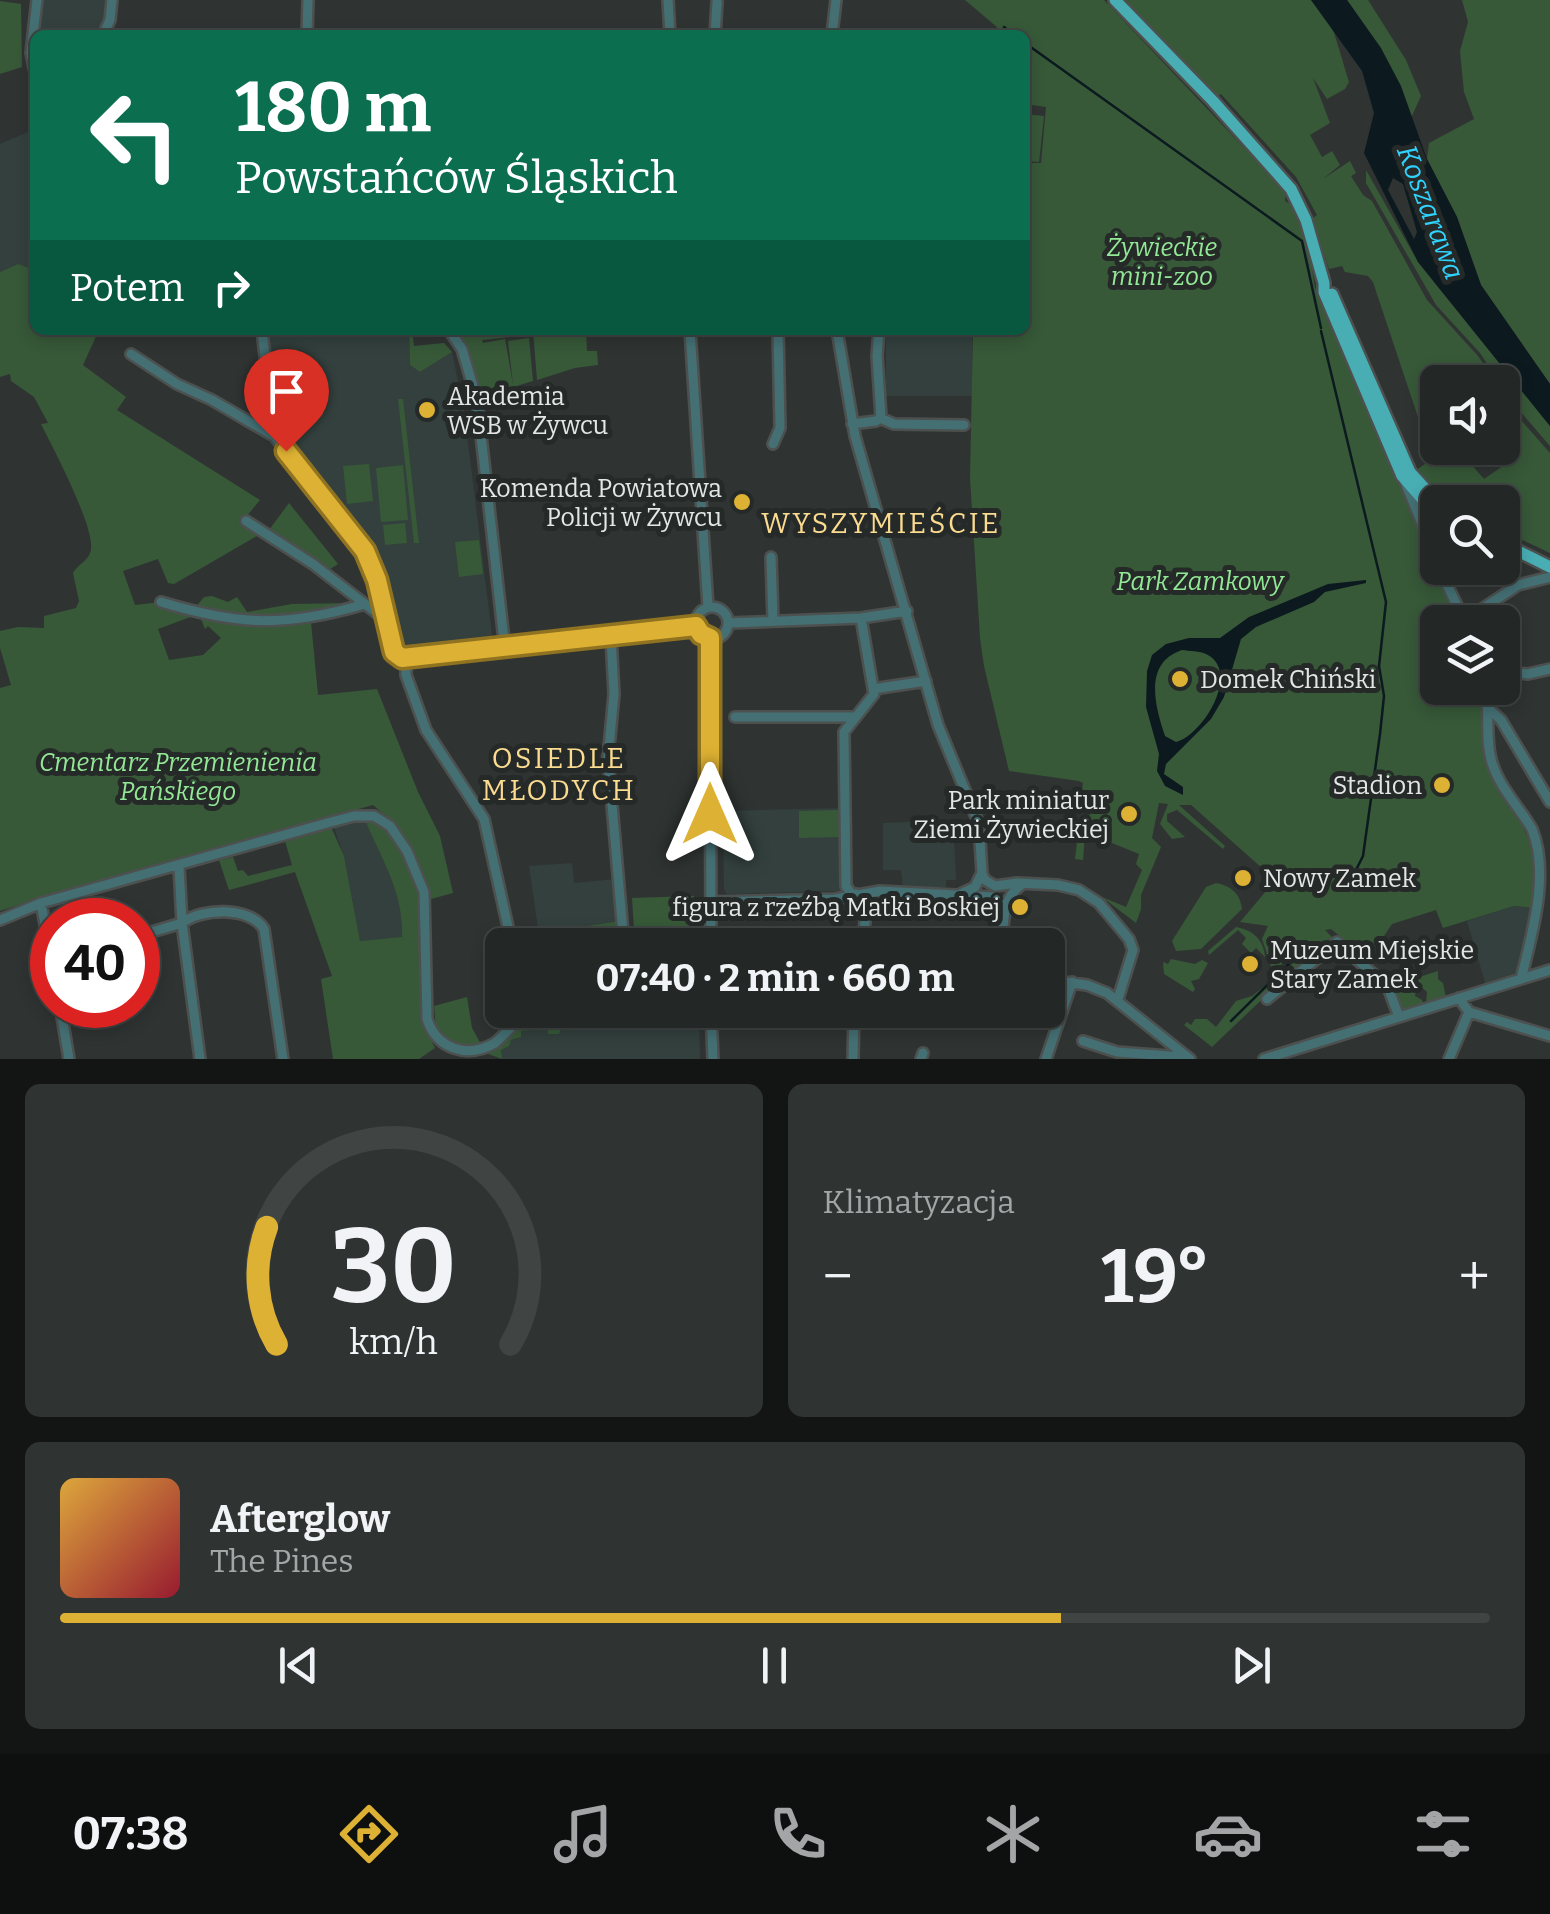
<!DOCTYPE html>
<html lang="pl">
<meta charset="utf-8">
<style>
body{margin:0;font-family:Bitter,serif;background:#2f3332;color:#f1f3f6;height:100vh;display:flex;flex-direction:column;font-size:38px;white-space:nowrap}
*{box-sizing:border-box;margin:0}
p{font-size:32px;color:#a3a5a7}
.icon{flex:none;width:55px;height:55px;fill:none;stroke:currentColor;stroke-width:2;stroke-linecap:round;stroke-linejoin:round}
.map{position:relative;height:1059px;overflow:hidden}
.details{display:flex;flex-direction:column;gap:25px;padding:25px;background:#131515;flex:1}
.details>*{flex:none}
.banner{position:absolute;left:30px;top:30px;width:1000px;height:305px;border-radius:15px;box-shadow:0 5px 15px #0003,0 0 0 2px #404443;background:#0b6e4f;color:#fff;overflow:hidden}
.fabs{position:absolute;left:1420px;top:365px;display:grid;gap:20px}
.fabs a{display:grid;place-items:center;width:100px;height:100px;border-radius:15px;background:#232726;box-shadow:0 5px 15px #0003,0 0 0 2px #404443;font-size:50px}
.speed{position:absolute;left:30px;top:898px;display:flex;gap:20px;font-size:50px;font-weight:700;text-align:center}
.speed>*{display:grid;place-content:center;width:130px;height:130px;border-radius:50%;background:#232726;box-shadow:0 5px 15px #0003,0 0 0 2px #404443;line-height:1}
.speed .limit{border:15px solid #d22;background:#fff;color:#111}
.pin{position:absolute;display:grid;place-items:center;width:85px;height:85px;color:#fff;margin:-102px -42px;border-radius:50% 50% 50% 0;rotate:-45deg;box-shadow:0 0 10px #0007}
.pin .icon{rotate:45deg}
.me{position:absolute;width:110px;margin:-55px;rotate:0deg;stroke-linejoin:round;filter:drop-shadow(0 0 8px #0008)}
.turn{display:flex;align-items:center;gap:35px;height:210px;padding:0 40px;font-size:45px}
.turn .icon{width:130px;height:130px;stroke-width:2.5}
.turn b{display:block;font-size:70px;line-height:85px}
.then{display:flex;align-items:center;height:95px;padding:0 40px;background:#0003;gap:20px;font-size:38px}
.big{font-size:75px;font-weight:700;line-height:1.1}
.details .tile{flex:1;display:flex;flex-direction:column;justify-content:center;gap:15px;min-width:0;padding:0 35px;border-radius:15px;background:#2f3332}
.details .dial{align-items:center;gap:0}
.dial svg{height:260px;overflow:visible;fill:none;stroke:#404443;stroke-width:7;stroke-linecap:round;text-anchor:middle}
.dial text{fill:#f1f3f6;stroke:none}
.song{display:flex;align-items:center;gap:30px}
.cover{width:120px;height:120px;border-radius:15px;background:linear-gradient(135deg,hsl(40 70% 55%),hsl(350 70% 35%))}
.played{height:10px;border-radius:5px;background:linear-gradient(90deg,#ddb133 70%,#404443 70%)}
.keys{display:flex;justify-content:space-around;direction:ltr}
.heat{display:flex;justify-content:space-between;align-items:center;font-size:55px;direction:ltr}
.details .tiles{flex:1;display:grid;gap:25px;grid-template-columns:1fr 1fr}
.tile:last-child{grid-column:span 2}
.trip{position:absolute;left:485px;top:928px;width:580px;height:100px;border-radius:15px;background:#232726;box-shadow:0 5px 15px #0003,0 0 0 2px #404443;font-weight:700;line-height:100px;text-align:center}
.tab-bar{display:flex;height:160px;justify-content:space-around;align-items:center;background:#0e100f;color:#a3a5a7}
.tab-bar .icon{width:70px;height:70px}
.tab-bar .on{color:#ddb133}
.tab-bar b{font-size:45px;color:#f1f3f6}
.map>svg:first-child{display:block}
.built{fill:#33403d}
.green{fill:#375938;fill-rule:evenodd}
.water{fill:#0c1a1f;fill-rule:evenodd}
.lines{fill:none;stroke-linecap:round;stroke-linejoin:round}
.stream{stroke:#0c1a1f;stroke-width:2.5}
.minor-casing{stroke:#4c504f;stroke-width:14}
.major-casing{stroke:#4c504f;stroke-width:16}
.minor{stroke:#447074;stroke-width:9}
.major{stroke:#49adb4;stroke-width:11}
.route-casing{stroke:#907321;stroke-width:25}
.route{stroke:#ddb133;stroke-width:18}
.poi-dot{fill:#ddb133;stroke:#252a29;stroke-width:4}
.labels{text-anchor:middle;stroke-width:10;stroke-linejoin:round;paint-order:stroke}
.park-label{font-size:25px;font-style:italic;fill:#93e896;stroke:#252a29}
.poi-label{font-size:25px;fill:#e3e6e5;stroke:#252a29;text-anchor:start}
.water-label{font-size:28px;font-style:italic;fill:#30d3fe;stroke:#252a29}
.neighbourhood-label{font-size:28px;letter-spacing:2.5px;fill:#fadb90;stroke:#252a29}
</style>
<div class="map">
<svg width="1550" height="1059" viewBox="0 0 1550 1059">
<rect width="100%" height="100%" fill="#2f3433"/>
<path class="built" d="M38 0H112L103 35H35Z
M35 129V270L18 264 0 272V144Z
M267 330H409L410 365 420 372 452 352 464 411 493 643 408 654 395 642 371 552 335 493 317 470 293 452 279 431Z
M972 336V396H886V337Z
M842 808 841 891 727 894 724 889 723 811Z
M355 819 365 820 394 878 402 915 403 937 360 941 344 856 333 825Z
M953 820 956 880H946V887L903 888 901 870H883V823Z
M572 863 574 883 616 879 620 921 581 927 583 945H518L514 932 538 928 529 866Z
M1514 906 1538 909 1519 977 1486 986 1467 921Z
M570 1010H699L700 1059H502L501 1049 511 1040 521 1037 520 1031 546 1017 549 1034 561 1028H557L556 1022 562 1015 560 1013Z"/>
<path class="green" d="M965 0H1104L1286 192 1285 201 1296 207 1308 246 1315 288 1460 622H1438V688H1481C1484 715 1481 746 1491 772 1496 784 1504 795 1511 806 1535 845 1538 862 1534 908L1514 906 1443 928 1436 910 1392 924 1378 945 1359 952 1331 929 1325 930 1337 942 1329 943 1298 971 1286 960 1273 972 1262 939 1268 926 1240 922 1272 884 1271 876 1191 805H1179L1225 846 1223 849 1177 810 1167 814V821L1185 837 1172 839 1160 824 1168 804 1159 803 1152 838 1161 847 1141 895V909L1136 923 1102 897 1126 907 1142 870 1136 864 1139 854 1085 832 1083 860 1075 859 1080 819H1089L1091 806 1102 807 1104 793 1082 790 1083 783 1079 781 1009 771 984 666 980 638 970 478 973 330H1025V163H1041L1046 107 1025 104V35H995L997 27Z
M1122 0H1311L1332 26 1349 82 1345 89 1327 99 1313 78 1330 123 1310 135 1322 157 1332 151 1340 165 1323 179 1350 161 1356 173 1351 176 1363 195 1372 201 1427 300 1478 356 1496 382H1438V448H1457L1484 479 1507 463 1494 448H1502L1503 393 1512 410 1550 453V553L1503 531 1502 502H1448L1415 471 1432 459 1373 282 1368 276 1345 272 1342 266 1329 269 1312 219 1317 215 1296 177 1221 94 1217 97Z
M1347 0H1368L1406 60 1421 96 1411 118C1397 73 1374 38 1347 0Z
M1462 0H1550V384L1481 285 1457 217 1427 159 1429 143 1474 119 1464 92 1460 51 1468 22Z
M0 1 21 4 22 67 0 74Z
M1025 114 1044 116 1039 162 1025 161Z
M1366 170 1418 262 1550 426V446L1514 404 1480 353 1436 305 1366 183Z
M18 264 35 270V330H99L83 365 126 397 117 410 260 500 246 517 262 533 174 584 168 583 158 559 123 571 135 605 161 602 195 608 204 597 212 596 228 602 237 597 247 612 292 604 352 603 351 608 311 622 318 695 377 689 418 792 440 836 453 893 420 902 421 1018 435 1048 419 1059H333L321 979 332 976 295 872 229 890 219 860 233 857 238 871 243 870 248 876 292 865 285 841 331 827 344 856 360 941 402 937C404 893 382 860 365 820L373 822 386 831 387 817 373 805 58 892 0 911V688L11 685 0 648V631L18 627 44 628V616L76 608 79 601 73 573C78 564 90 560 91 549 94 525 53 448 41 424L48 423 34 397 11 381 10 374 0 377V272ZM193 616 201 619 205 629 208 626 221 638 203 655 169 660 158 629Z
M409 330H412L414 346 444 343 452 352 420 372 410 365Z
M527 330 528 335 482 340 483 343 505 339 513 384 508 341 529 338 533 381 480 397 470 359 454 331Z
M533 330H586L587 351H597L598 365 575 368 537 380Z
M398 399H403L419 543H414Z
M369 464 373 501 347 504 343 466Z
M403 465 408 520 381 522 376 468Z
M289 503 338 564 330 569 269 530Z
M405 523 407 543 385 545 383 525Z
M479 540 483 574 459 577 455 542Z
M839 810 840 837 799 838V811Z
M1216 883C1231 886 1240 893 1242 909L1201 949 1176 951 1172 941 1206 887Z
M694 896 695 908H701L702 945H635L632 898Z
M620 921 621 934 608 937 609 945H583L580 927Z
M1236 927C1253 930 1264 940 1265 957L1256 948 1251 953 1242 944 1246 938 1238 930 1209 955 1208 951Z
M1171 959 1195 964 1202 960 1208 963 1199 979 1191 981 1195 989 1193 992 1164 974 1163 962 1168 964Z
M1438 971V979L1443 983 1446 998 1426 1005 1427 992 1417 983 1415 996 1422 1000 1424 1005 1398 1013 1388 987Z
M1270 982 1275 987 1212 1047 1184 1025 1187 1022 1191 1025 1195 1019H1207L1216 1027 1236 1001 1252 996Z
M467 997 472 1028 481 1044 468 1049 442 1038 436 1029 434 1006Z
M556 1012 562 1020 557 1022 558 1028 562 1027 559 1034H548L546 1017H542L543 1029 521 1031V1037L511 1040 509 1046 501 1050 502 1059 488 1054 531 1017Z"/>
<path class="water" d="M1311 0H1347L1381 48 1401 86 1427 159 1457 217 1481 285 1550 384V426L1418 262 1364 153 1374 113 1362 71ZM1393 178 1403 184 1417 232 1414 239 1388 190Z
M1366 580V583L1325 592 1314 602 1256 627 1241 639 1224 697 1211 719 1166 764 1164 774 1183 787V795L1165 786 1157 771 1159 754 1146 707 1147 671 1152 655 1166 644 1189 638H1220L1249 617 1328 584ZM1182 650C1189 651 1200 651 1206 654 1242 671 1203 735 1176 742L1165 736C1155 706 1143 663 1182 650Z"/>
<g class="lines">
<path class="stream" d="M1004 27 1014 35
M1025 43 1302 241 1321 328
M1321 331 1386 602 1379 666 1384 696 1380 734 1363 856 1350 882
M1231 1021 1302 951"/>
<defs>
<path id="minor" d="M668 0 670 35
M103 35 110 20 112 0
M307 35 308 0
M715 35 717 2
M832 35 836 0
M35 72 31 53 37 0
M262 330 274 436 365 551 377 581 394 652 406 659
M449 330 462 349 477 400 505 649
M690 330 708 607
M837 330 855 436 938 725 979 824 982 873 975 887 956 896
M131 354 177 384 212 400 274 436
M880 418 894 424 964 425
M852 424 876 421 881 417 877 356 879 330
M773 444 780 428 778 330
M1405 482 1438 563
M246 521 313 564 387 621
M1431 547 1430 541 1438 529
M771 557 773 621
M1439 568 1465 622
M161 602C240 626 286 627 365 604
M696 623a16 16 0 1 1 32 0a16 16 0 1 1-32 0Z
M1464 621 1518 585 1550 577
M728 623 861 618 907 611
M611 637 614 694 608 758 624 945
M710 639 711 945
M406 659V675L426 730 484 819 512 945
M406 659 696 626
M1502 672 1528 674 1550 669
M1485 688C1491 713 1484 738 1492 763 1500 788 1519 807 1532 829 1550 874 1532 934 1521 979
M873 689 926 681
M1490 710 1501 720 1550 802
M735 717H854
M179 867 182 923 200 1059
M982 874 985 880 995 886 1017 883 1058 885 1079 890 1099 903 1129 939 1133 950 1118 999
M856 894 867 907 862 945
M852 895 846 886 844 732 874 694 861 618
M711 902 835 899 880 891 993 897 1005 908
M41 903 52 962
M0 920 41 903 331 822 354 816H374L390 826 407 851 424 892 427 1019C437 1049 467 1059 495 1043 506 1034 513 1022 526 1016 533 1013 542 1012 549 1010
M138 936 182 923C201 908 250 906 264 929L283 1059
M1002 945C1004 922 1001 899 1022 884
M1048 980 1087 985 1107 993 1190 1059
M1459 998 1469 1012 1550 1036
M1267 999 1337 942 1388 987 1399 1017
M60 1005 69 1059
M711 1010 713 1059
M1083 1041 1117 1052 1182 1057
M853 1059 854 1010
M921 1059 923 1053
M1046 1059 1072 982
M1264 1059 1550 970
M1449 1059 1469 1012"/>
<path id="major" d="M1115 0 1213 101 1291 189 1306 220 1324 283V292L1402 476 1423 500 1438 511
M1332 294 1410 472 1438 503
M1502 543 1550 567"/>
</defs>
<use href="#minor" class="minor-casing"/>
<use href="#major" class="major-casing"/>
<use href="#minor" class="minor"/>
<use href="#major" class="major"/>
</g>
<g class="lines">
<defs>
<path id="route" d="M286 451 365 551 377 580 394 652 402 658 696 626 701 634 710 638V814"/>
</defs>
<use href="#route" class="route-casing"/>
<use href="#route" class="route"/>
</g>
<g class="poi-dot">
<circle cx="427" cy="410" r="10"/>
<circle cx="742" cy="502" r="10"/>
<circle cx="1180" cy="679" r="10"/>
<circle cx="1442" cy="785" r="10"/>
<circle cx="1129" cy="814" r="10"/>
<circle cx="1243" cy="878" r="10"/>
<circle cx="1020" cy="907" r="10"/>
<circle cx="1250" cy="964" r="10"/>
</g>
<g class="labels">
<g class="park-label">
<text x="1162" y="256">Żywieckie<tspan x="1162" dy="29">mini-zoo</tspan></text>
<text x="1200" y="590">Park Zamkowy</text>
<text x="178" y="771">Cmentarz Przemienienia<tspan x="178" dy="29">Pańskiego</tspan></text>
</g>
<g class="poi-label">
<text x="447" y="405">Akademia<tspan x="447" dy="29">WSB w Żywcu</tspan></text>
<text x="722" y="497" text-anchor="end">Komenda Powiatowa<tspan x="722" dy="29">Policji w Żywcu</tspan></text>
<text x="1200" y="688">Domek Chiński</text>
<text x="1422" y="794" text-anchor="end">Stadion</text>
<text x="1109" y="809" text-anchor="end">Park miniatur<tspan x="1109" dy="29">Ziemi Żywieckiej</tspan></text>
<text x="1263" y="887">Nowy Zamek</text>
<text x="1000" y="916" text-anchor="end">figura z rzeźbą Matki Boskiej</text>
<text x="1270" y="959">Muzeum Miejskie<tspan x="1270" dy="29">Stary Zamek</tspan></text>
</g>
<g class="water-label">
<text transform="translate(1431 212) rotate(69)" y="10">Koszarawa</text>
</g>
<g class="neighbourhood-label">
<text x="881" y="533">WYSZYMIEŚCIE</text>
<text x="559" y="768">OSIEDLE<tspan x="559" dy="32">MŁODYCH</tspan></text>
</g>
</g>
</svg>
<div class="fabs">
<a><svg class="icon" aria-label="sound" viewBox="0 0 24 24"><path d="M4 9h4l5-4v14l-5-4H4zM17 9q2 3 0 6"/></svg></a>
<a><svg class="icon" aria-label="search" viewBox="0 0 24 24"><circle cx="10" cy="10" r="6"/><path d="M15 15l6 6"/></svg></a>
<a><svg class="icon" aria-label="layers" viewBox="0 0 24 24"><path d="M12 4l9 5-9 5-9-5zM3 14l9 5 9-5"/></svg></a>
</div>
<div class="speed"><div class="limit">40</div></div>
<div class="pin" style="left:286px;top:451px;background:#d93025"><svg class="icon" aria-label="arrive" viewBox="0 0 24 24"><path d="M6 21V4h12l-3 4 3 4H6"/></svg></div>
<svg class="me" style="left:710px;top:814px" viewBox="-20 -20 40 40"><path d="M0-17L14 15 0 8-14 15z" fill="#ddb133" stroke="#fff" stroke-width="4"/></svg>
<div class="trip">07:40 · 2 min · 660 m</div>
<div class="banner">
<div class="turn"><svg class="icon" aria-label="left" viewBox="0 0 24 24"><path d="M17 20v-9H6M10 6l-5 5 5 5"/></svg><div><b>180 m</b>Powstańców Śląskich</div></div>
<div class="then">Potem<svg class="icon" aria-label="right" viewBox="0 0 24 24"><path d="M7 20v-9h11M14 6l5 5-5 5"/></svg></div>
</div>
</div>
<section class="details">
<div class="tiles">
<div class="tile dial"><svg viewBox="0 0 100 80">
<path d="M14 69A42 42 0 1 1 86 69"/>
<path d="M14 69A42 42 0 0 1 11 33" stroke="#ddb133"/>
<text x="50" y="56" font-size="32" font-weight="700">30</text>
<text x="50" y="72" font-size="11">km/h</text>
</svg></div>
<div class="tile"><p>Klimatyzacja</p>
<div class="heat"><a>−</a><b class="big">19°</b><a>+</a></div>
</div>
<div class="tile">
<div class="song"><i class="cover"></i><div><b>Afterglow</b><p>The Pines</p></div></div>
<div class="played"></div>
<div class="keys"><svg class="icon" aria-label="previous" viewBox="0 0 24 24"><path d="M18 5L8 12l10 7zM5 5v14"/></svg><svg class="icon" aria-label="pause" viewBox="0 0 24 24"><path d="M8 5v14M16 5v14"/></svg><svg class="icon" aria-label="next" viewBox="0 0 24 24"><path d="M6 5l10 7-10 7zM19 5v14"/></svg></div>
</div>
</div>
</section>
<nav class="tab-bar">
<b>07:38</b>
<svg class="icon on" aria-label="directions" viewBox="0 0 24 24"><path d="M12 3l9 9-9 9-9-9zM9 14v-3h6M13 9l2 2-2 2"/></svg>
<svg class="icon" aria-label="music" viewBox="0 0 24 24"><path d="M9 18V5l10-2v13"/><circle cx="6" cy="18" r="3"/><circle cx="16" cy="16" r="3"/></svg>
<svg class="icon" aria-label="phone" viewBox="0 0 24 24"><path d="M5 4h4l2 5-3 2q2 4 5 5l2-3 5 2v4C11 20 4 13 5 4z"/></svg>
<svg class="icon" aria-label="climate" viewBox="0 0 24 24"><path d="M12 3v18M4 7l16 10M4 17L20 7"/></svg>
<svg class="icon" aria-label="car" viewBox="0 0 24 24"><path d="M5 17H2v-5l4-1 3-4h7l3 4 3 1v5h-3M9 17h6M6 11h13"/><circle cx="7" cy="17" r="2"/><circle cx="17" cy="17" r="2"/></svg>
<svg class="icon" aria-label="filters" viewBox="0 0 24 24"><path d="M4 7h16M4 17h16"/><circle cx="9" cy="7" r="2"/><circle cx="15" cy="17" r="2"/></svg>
</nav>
